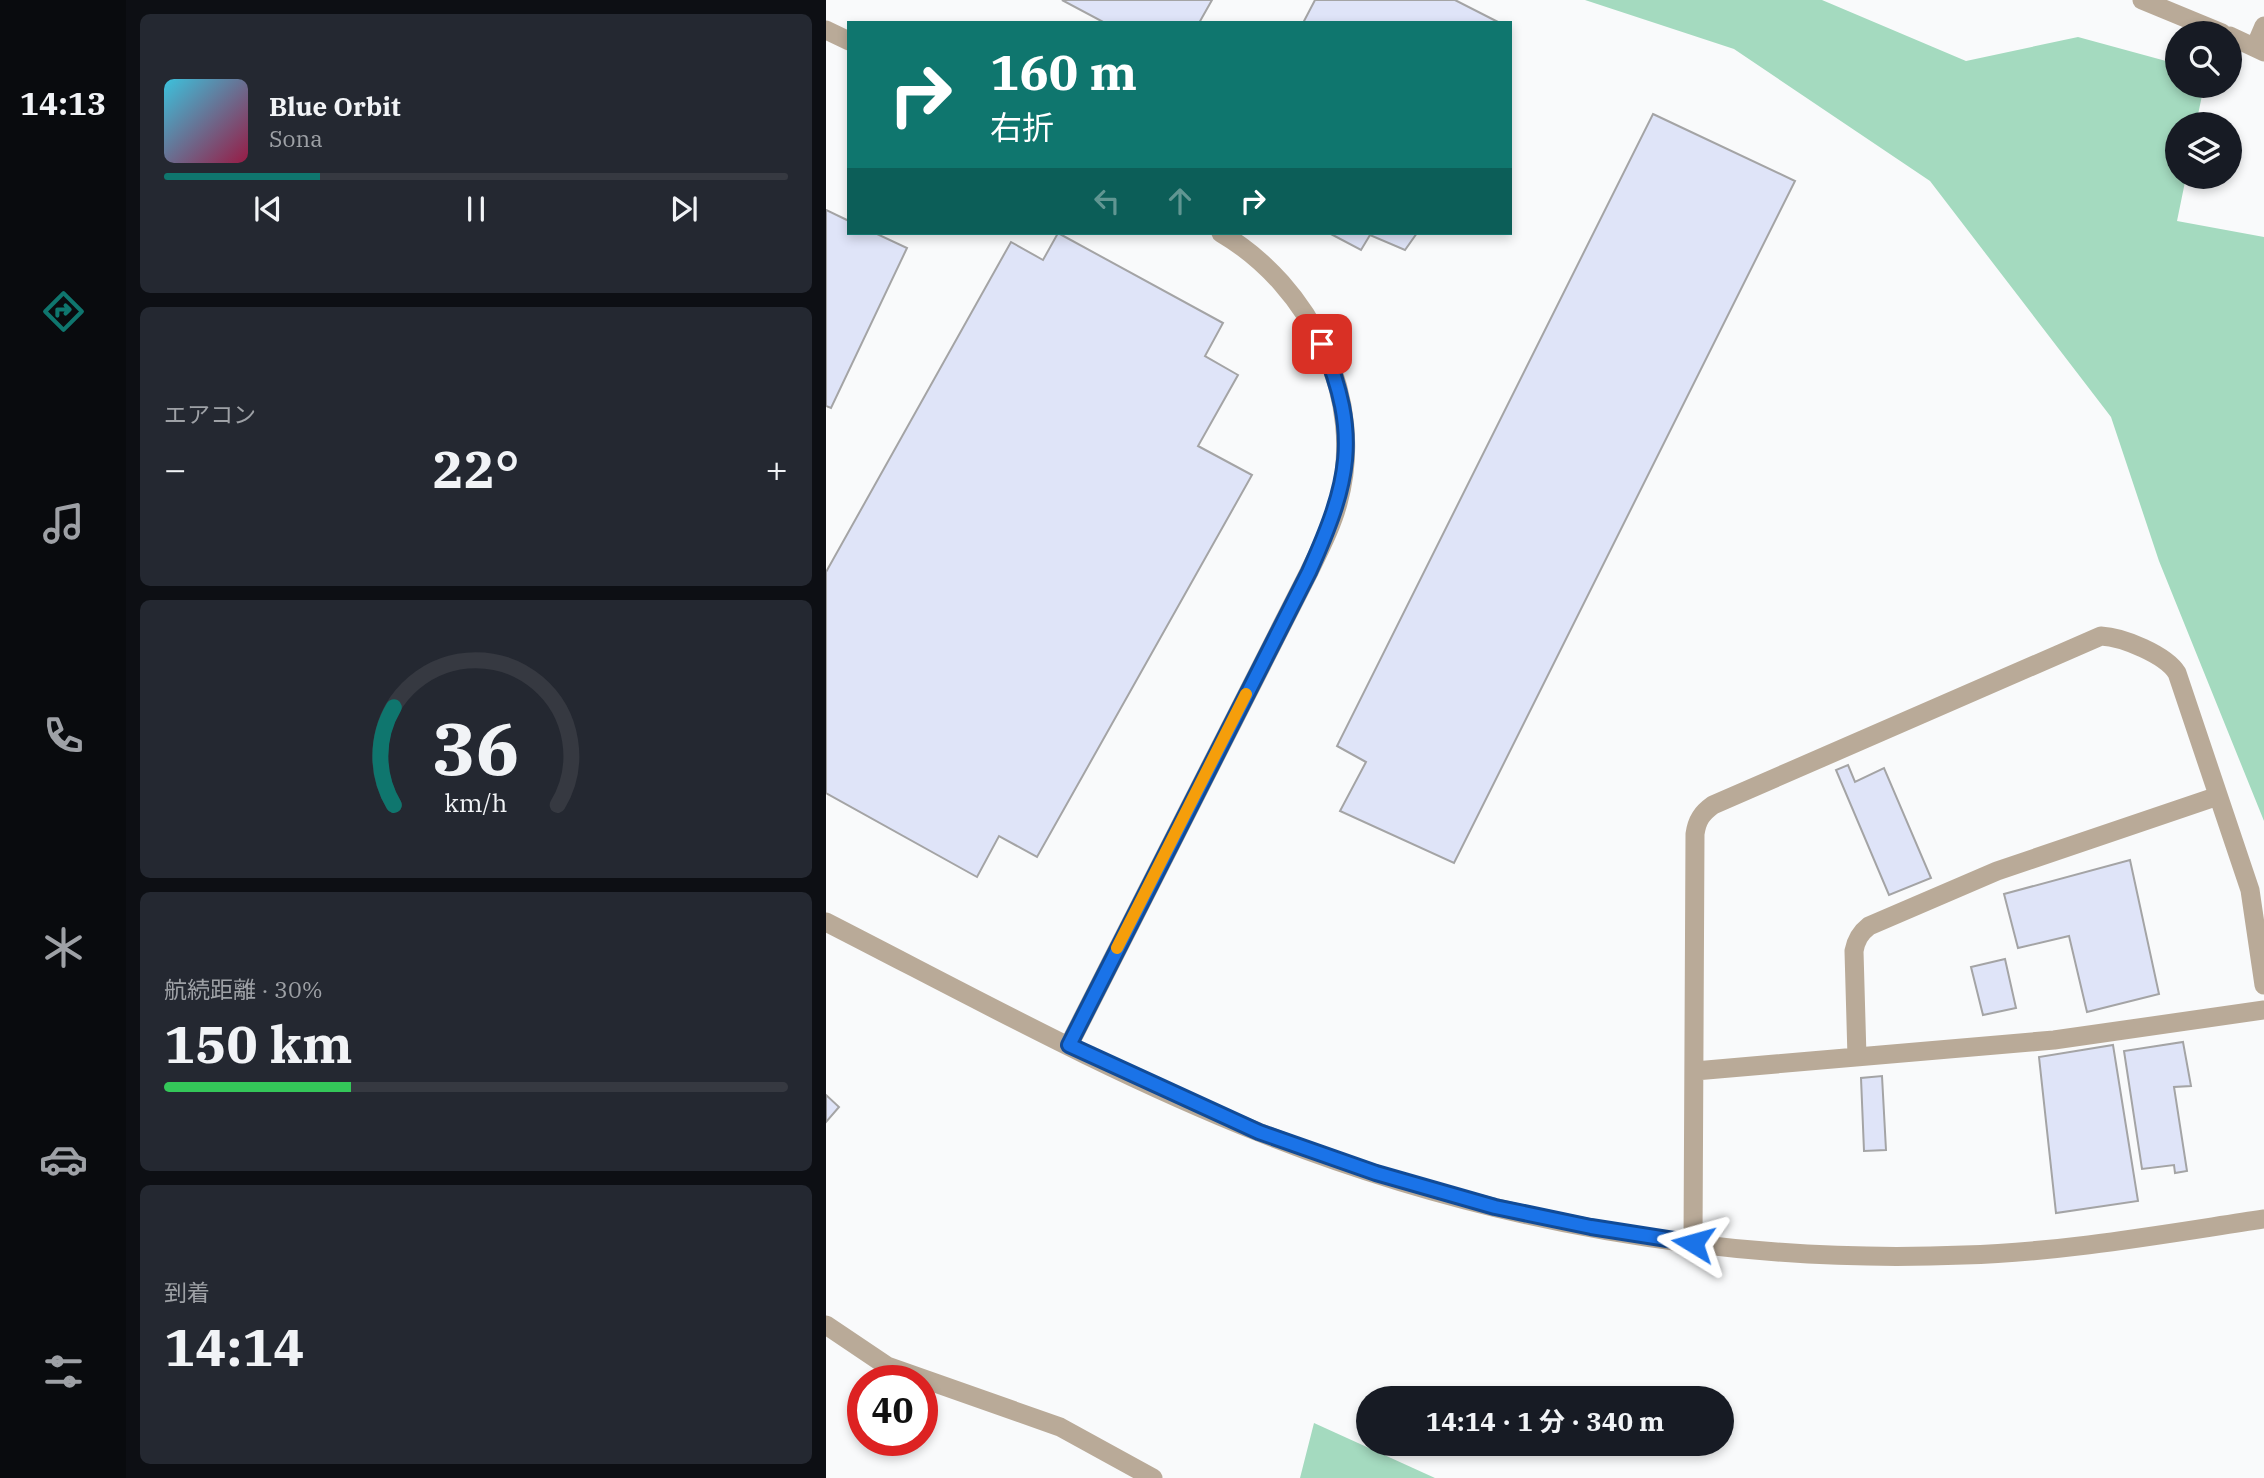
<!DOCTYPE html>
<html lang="ja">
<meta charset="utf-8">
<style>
body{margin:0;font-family:"IBM Plex Serif","Noto Sans JP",serif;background:#242831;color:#f1f3f6;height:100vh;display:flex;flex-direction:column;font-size:26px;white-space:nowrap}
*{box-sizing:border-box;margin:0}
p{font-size:23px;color:#9ea1a6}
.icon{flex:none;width:38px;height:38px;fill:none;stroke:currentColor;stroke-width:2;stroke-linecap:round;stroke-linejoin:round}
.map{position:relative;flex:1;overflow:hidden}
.panel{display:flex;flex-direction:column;gap:14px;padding:14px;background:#0d0f14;width:700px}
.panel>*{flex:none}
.top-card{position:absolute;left:21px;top:21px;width:665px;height:214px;border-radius:0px;box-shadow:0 4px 10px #0003;background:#0f766e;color:#fff;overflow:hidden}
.buttons{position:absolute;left:1339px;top:21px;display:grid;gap:14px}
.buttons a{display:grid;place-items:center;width:77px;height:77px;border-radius:50%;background:#171b24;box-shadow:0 4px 10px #0003;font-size:35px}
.speed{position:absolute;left:21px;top:1365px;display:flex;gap:14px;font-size:35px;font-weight:700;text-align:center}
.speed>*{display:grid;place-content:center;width:91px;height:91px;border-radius:50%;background:#171b24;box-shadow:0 4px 10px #0003;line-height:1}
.speed .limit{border:10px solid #d22;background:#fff;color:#111}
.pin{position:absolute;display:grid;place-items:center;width:60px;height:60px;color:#fff;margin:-30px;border-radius:14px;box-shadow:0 4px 10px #0006}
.me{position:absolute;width:77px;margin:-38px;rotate:278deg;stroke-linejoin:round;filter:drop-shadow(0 0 5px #0008)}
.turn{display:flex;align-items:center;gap:24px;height:147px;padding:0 28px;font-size:32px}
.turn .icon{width:91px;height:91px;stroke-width:2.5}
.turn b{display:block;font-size:49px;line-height:60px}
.lanes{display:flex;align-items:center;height:66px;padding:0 28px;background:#0003;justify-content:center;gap:35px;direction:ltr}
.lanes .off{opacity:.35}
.big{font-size:52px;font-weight:700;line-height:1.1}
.panel .widget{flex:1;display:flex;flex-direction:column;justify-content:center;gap:10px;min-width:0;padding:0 24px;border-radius:10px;background:#242831}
.panel .dial{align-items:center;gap:0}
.dial svg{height:182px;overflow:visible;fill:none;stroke:#363941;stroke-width:7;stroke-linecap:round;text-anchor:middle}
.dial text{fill:#f1f3f6;stroke:none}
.song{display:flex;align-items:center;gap:21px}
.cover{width:84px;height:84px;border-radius:10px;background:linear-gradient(135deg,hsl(190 70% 55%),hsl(340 70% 35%))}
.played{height:7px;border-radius:4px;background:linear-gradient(90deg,#0f766e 25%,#363941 25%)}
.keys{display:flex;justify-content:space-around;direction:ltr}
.heat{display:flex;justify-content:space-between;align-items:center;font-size:38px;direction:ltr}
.charge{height:10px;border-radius:5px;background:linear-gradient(90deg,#34c759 30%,#363941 0)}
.trip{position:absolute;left:530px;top:1386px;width:378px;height:70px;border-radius:35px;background:#171b24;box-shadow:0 4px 10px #0003;font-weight:700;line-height:70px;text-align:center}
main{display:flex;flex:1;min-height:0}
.tab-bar{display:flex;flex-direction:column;width:126px;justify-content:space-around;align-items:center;background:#090b0e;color:#9ea1a6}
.tab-bar .icon{width:49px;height:49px}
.tab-bar .selected{color:#0f766e}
.tab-bar b{font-size:32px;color:#f1f3f6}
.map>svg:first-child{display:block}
.green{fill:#a4dabf}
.building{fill:#dfe4f8;stroke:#a4a4a5;stroke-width:2}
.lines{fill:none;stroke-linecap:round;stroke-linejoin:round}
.minor{stroke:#b9aa98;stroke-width:19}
.tertiary{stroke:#b9aa98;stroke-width:19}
.route-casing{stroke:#114b97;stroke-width:18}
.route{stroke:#1a73e8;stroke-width:12}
.slow{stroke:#f59e0b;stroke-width:12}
</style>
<main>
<nav class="tab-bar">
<b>14:13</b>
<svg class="icon selected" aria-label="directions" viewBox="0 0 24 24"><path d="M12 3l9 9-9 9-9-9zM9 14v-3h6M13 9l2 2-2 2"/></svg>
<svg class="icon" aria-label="music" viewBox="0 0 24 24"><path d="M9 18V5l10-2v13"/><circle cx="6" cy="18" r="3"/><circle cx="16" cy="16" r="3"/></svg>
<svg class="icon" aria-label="phone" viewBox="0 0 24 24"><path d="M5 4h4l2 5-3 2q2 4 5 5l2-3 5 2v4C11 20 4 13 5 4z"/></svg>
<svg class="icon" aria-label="climate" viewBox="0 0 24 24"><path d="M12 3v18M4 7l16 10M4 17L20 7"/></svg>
<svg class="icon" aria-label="car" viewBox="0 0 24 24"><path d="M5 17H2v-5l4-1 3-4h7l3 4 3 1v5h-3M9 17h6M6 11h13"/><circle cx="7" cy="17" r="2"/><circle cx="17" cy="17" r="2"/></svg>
<svg class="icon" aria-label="filters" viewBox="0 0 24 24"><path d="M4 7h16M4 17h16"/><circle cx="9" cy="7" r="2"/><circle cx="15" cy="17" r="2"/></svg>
</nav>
<section class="panel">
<div class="widget">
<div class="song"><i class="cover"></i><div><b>Blue Orbit</b><p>Sona</p></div></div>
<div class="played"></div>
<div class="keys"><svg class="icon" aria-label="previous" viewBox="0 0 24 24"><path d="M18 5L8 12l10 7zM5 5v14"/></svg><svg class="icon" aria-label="pause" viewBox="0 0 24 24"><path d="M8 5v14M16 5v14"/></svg><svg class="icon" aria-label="next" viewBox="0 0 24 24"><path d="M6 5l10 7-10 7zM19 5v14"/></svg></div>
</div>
<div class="widget"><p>エアコン</p>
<div class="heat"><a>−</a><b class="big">22°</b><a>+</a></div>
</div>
<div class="widget dial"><svg viewBox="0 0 100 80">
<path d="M14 69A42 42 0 1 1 86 69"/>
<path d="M14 69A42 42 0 0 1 14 26" stroke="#0f766e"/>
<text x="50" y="56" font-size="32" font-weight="700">36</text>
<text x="50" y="72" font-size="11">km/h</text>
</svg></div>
<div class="widget"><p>航続距離 · 30%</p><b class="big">150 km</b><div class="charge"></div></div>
<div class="widget"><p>到着</p><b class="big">14:14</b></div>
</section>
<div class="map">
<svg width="1438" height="1478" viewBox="0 0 1438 1478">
<rect width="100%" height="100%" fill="#f9fafb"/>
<path class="green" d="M759 0H996L1140 61 1252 37 1351 64V86H1378L1370 124H1351V177H1360L1351 221 1438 237V821L1333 561 1285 417 1104 181 908 49Z
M488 1423 609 1478H474Z"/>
<path class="building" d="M236 0H386L373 23H279Z
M489 0H629L674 23H477Z
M827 114 969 181 628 863 514 811 540 762 511 746Z
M0 210 23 221V233H49L81 248 5 408 0 406Z
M232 233 397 323 379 356 412 375 372 446 426 475 211 857 173 836 151 877 0 793V572L185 242 217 260Z
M503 233H591L579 250 544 235 535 250Z
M1022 765 1029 782 1058 768 1105 878 1063 895 1010 770Z
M1304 860 1333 994 1261 1012 1243 936 1192 948 1178 894Z
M1179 959 1190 1008 1157 1015 1145 967Z
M1357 1042 1365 1086 1348 1087 1361 1171 1349 1173 1348 1165 1316 1169 1298 1051Z
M1287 1045 1312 1201 1230 1213 1213 1057Z
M1056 1076 1060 1150 1038 1151 1035 1078Z
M0 1095 13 1107 0 1122Z"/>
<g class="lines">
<path class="minor" d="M1316 0 1396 33
M1404 36 1438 52
M1429 47 1438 26
M1031 1057 1028 951C1030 940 1034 933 1043 926L1171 871 1392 796
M869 1071 1228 1040 1438 1010
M867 1243 869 834C871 820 876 813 887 805L1275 636C1297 637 1340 655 1351 673L1424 890 1438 985
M0 1325 61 1366 234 1427 327 1478"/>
<path class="tertiary" d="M0 30 23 41
M0 922C143 995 286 1074 435 1133 656 1221 900 1265 1138 1255 1239 1252 1338 1234 1438 1219
M243 1045 483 572C494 549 506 526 512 503 541 399 485 286 395 233"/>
</g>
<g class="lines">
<defs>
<path id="route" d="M496 344C535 436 523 483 483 572L243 1045 433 1132 550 1173 669 1207 765 1227 867 1243"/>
</defs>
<use href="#route" class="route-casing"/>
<use href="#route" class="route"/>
<path class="slow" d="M291 948 420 694"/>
</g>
</svg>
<div class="buttons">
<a><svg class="icon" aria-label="search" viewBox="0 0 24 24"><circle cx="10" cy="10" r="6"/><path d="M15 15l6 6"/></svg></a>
<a><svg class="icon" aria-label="layers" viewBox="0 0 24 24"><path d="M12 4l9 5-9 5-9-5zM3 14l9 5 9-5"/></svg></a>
</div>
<div class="speed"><div class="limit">40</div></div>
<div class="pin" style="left:496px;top:344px;background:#d93025"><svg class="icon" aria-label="arrive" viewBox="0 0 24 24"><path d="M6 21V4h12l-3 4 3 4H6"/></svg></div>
<svg class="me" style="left:867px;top:1243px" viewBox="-20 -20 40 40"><path d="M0-17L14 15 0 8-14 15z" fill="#1a73e8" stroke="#fff" stroke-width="4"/></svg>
<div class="trip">14:14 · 1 分 · 340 m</div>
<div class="top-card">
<div class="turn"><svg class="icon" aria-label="right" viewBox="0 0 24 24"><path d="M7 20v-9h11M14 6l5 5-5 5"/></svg><div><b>160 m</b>右折</div></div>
<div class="lanes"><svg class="icon off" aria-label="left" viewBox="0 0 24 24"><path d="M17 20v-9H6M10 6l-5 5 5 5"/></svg><svg class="icon off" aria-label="ahead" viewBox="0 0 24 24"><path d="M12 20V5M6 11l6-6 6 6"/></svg><svg class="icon" aria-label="right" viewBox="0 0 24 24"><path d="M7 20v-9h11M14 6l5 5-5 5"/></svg></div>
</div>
</div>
</main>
